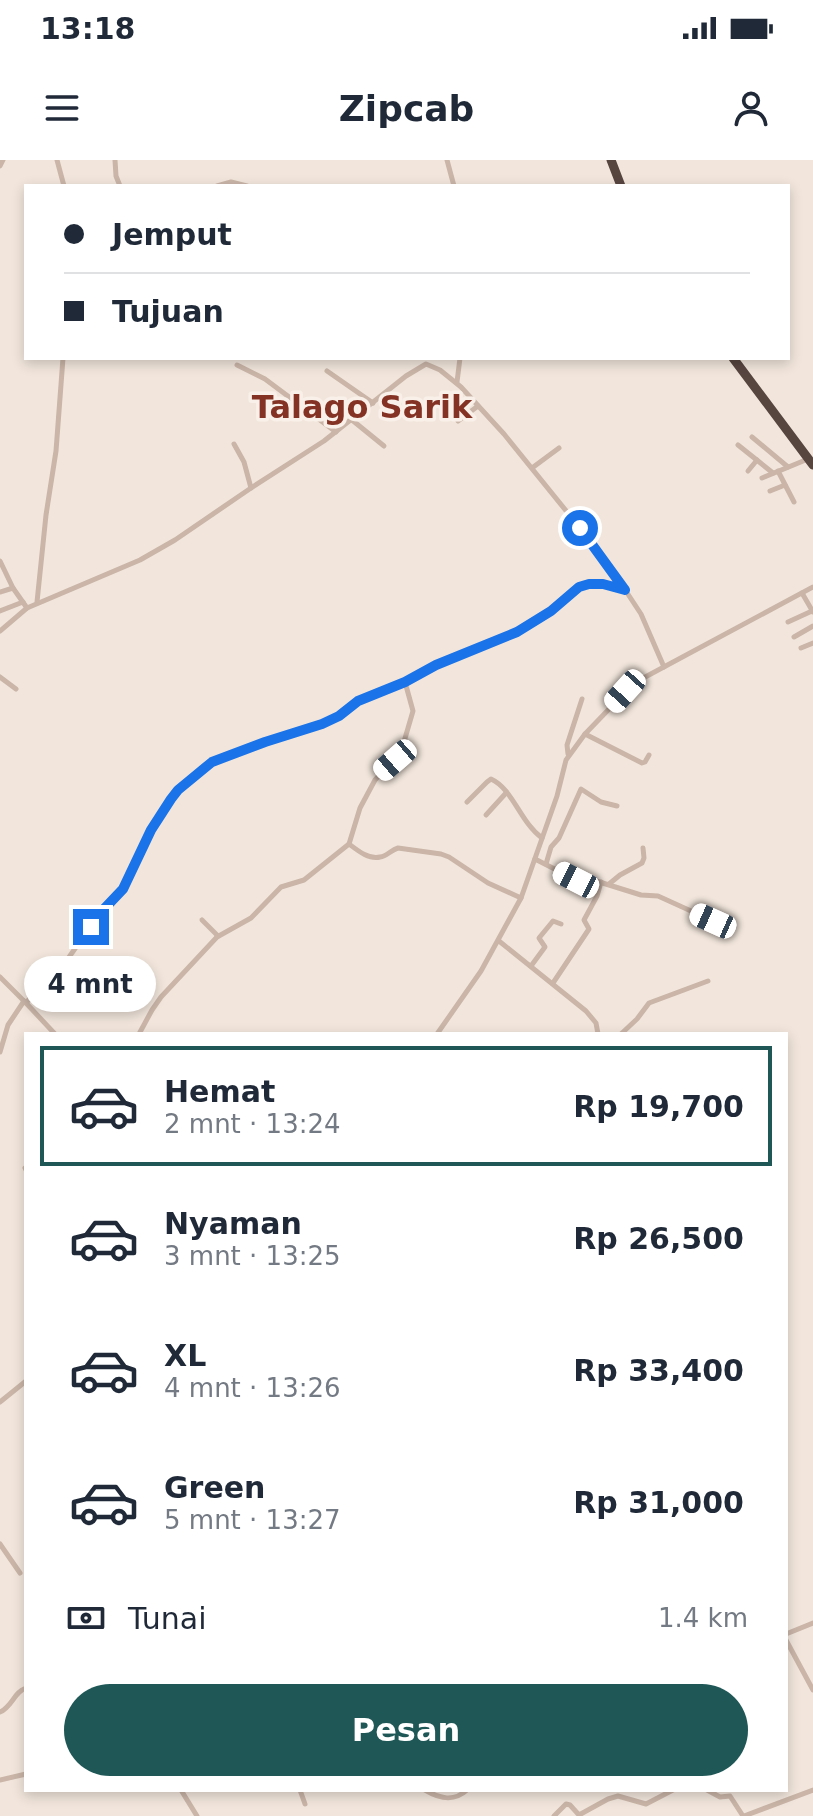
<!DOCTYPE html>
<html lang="id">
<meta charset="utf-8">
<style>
body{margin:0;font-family:"DejaVu Sans",sans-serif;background:#f6f6f7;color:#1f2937;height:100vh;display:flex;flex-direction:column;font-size:30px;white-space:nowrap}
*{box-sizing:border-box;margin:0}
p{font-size:26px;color:#747a83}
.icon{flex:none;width:44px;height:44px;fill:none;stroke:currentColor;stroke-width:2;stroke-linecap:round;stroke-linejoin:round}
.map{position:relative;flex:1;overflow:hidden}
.side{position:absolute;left:24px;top:872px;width:764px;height:760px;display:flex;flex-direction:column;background:#fff;border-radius:0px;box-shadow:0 4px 12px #0003}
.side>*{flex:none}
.hud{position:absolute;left:24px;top:24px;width:766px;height:176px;border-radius:0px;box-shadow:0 4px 12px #0003;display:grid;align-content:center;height:176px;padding:0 40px;background:#fff}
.end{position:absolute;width:36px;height:36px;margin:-18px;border:10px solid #1a73e8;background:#fff;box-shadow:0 0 0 4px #fff}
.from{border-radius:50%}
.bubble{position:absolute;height:56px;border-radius:28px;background:#fff;box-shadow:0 4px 12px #0003;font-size:26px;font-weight:600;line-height:56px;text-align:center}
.car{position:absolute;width:24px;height:48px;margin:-24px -12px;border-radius:10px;box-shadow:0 0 6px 2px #0007;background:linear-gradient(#fff 24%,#345 0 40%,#fff 0 76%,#345 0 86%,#fff 0)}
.hud b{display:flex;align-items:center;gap:28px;height:76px;font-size:30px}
.hud b+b{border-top:2px solid #e0e1e3}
.hud i{width:20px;height:20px;background:#1f2937}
ul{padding:14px 0 0;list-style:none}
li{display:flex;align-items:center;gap:24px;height:120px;margin:0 16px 12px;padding:0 24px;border:4px solid transparent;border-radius:0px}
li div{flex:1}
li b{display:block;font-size:30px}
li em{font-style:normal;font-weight:600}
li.on{border-color:#1e5756}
li>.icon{width:72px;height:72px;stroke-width:1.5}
.pay{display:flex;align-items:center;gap:20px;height:88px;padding:0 40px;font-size:30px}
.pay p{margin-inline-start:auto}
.button{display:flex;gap:16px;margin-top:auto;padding:16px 40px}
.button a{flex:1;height:92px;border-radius:48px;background:#1e5756;color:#fff;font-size:32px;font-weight:600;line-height:92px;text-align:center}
.status{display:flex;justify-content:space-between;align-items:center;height:56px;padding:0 40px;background:#fff;direction:ltr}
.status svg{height:22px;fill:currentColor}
header{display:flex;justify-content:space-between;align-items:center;height:104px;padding:0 40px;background:#fff;font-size:36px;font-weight:600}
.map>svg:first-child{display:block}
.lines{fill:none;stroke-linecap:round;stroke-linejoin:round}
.minor{stroke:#cab5a8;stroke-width:5}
.highway{stroke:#574540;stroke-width:9}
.route{stroke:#1a73e8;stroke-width:10}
.labels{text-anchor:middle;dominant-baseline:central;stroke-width:7;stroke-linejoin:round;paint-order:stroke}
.quarter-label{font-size:32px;font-weight:bold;fill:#843223;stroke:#f9f0e9}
</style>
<div class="status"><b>13:18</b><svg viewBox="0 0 49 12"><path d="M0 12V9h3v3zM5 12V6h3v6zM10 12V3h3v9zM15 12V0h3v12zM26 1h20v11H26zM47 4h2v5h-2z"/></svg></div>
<header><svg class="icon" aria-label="menu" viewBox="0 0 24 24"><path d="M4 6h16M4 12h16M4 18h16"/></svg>Zipcab<svg class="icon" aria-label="person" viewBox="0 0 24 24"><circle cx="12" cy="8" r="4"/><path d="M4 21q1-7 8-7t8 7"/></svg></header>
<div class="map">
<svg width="813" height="1656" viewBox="0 0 813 1656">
<rect width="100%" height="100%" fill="#f2e6dc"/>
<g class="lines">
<!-- minor -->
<g class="minor">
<polyline points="57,0 64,26"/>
<polyline points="115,0 116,16 120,26"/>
<polyline points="447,0 454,26"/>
<polyline points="0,6 3,0"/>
<polyline points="217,26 231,22 247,26"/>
<polyline points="237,205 265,219 336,272"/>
<polyline points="327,211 373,243"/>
<polyline points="457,222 460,198"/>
<polyline points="352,260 384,286"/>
<polyline points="458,261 478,246"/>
<polyline points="752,277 788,307"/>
<polyline points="234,284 244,302 251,328"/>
<polyline points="738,285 773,313"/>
<polyline points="532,308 559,288"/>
<polyline points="748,311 757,300"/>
<polyline points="778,311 794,342"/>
<polyline points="762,318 808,299"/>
<polyline points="770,331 785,325"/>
<polyline points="0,401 13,428 27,448"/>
<polyline points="0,432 13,428"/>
<polyline points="802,433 813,452"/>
<polyline points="37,442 46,355 56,291 63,198"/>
<polyline points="0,451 23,442"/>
<polyline points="788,462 812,451"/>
<polyline points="0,471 27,448 140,400 175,380 251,328 324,281 406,216 426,204 440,210 461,227 504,274 580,368 618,419 641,454 664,507"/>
<polyline points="794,477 813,466"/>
<polyline points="801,488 813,483"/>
<polyline points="0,517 16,529"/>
<polyline points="585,574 642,603 645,602 649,595"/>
<polyline points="568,594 567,585 582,539"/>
<path d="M 467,642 L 487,622 L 491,619 C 513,629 520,662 542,678"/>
<polyline points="486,655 506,633"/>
<path d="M 349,684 C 357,690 369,700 380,697 C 387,696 391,690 398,688 L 441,694 L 449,697 L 488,723 L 521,738"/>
<polyline points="535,699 576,720 593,720 641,735 658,736 713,761"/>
<polyline points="546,704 551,687 559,678 581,629 601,642 617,646"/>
<polyline points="609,724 620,715 642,703 644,698 643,688"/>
<polyline points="202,760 218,776"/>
<polyline points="499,781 586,851 596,863 598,874"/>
<polyline points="531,806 545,787 539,778 553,761 561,764"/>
<polyline points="0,817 25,842"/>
<polyline points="553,823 589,769 584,760 597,736 601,722"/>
<polyline points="55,874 26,843 50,815 67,800 100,753 123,729 155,664 178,630 203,608 225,596 322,564 339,556 358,541 405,522 436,505 517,472 551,451 579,427 589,424 603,424 624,429"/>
<polyline points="139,874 152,850 161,837 217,777 251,758 281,727 304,720 349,684 360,648 375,620 401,592 413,551 405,522"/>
<polyline points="437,874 481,811 521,738 557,636 566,600 585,574 634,523 813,427"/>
<polyline points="621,874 637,859 649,843 708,821"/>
<polyline points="0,892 8,865 24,841"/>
<polyline points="25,1008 26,1010"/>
<polyline points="0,1242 26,1221"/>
<polyline points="0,1384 20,1413"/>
<polyline points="786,1474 813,1463"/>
<polyline points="786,1480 813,1530"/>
<path d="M 0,1552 C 12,1547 14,1532 26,1528"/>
<polyline points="0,1620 26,1614"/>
<polyline points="181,1630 197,1656"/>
<polyline points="300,1630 305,1644"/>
<path d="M 425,1630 C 440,1639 454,1642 467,1630"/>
<polyline points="707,1630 720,1637 730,1636 743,1656"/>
<polyline points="554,1656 566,1644 570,1645 579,1655 608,1639 618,1636 646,1644 673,1630"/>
<polyline points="744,1656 813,1630"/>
</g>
<!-- highway -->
<g class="highway">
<polyline points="611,0 621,26"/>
<polyline points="733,198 813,305"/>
</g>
</g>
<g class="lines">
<!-- route -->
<polyline class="route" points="91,767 104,749 123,729 151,670 171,639 178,630 212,602 265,582 322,564 339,556 358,541 405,522 436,505 517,472 551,451 579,427 589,424 603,424 625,430 580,368"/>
</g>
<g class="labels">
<!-- quarter labels -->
<g class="quarter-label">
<text x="362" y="247">Talago Sarik</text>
</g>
</g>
</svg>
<i class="end from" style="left:580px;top:368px"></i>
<i class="end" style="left:91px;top:767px"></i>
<div class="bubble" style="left:24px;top:796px;width:132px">4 mnt</div>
<i class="car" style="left:625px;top:531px;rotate:222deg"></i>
<i class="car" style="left:395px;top:600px;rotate:229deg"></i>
<i class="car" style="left:576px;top:720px;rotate:297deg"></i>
<i class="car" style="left:713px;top:761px;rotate:294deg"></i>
<div class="hud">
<b><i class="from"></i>Jemput</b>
<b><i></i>Tujuan</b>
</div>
<section class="side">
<ul>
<li class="on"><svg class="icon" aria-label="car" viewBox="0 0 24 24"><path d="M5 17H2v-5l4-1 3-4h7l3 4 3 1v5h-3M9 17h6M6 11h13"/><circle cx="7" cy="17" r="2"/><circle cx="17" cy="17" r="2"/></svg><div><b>Hemat</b><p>2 mnt · 13:24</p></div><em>Rp 19,700</em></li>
<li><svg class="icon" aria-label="car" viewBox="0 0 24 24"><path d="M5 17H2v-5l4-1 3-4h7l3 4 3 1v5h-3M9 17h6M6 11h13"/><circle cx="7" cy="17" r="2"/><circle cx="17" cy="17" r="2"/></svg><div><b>Nyaman</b><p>3 mnt · 13:25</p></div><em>Rp 26,500</em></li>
<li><svg class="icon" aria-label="car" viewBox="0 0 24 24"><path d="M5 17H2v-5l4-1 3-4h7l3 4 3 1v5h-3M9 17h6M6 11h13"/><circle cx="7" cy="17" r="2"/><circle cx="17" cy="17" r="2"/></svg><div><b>XL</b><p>4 mnt · 13:26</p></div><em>Rp 33,400</em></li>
<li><svg class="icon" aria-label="car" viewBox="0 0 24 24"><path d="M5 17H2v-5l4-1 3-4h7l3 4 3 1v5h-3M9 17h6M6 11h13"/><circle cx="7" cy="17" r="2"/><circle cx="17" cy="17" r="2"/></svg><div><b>Green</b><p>5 mnt · 13:27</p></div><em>Rp 31,000</em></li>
</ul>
<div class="pay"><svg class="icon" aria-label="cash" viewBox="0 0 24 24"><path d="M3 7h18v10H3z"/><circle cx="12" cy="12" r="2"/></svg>Tunai<p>1.4 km</p></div>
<div class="button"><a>Pesan</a></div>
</section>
</div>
